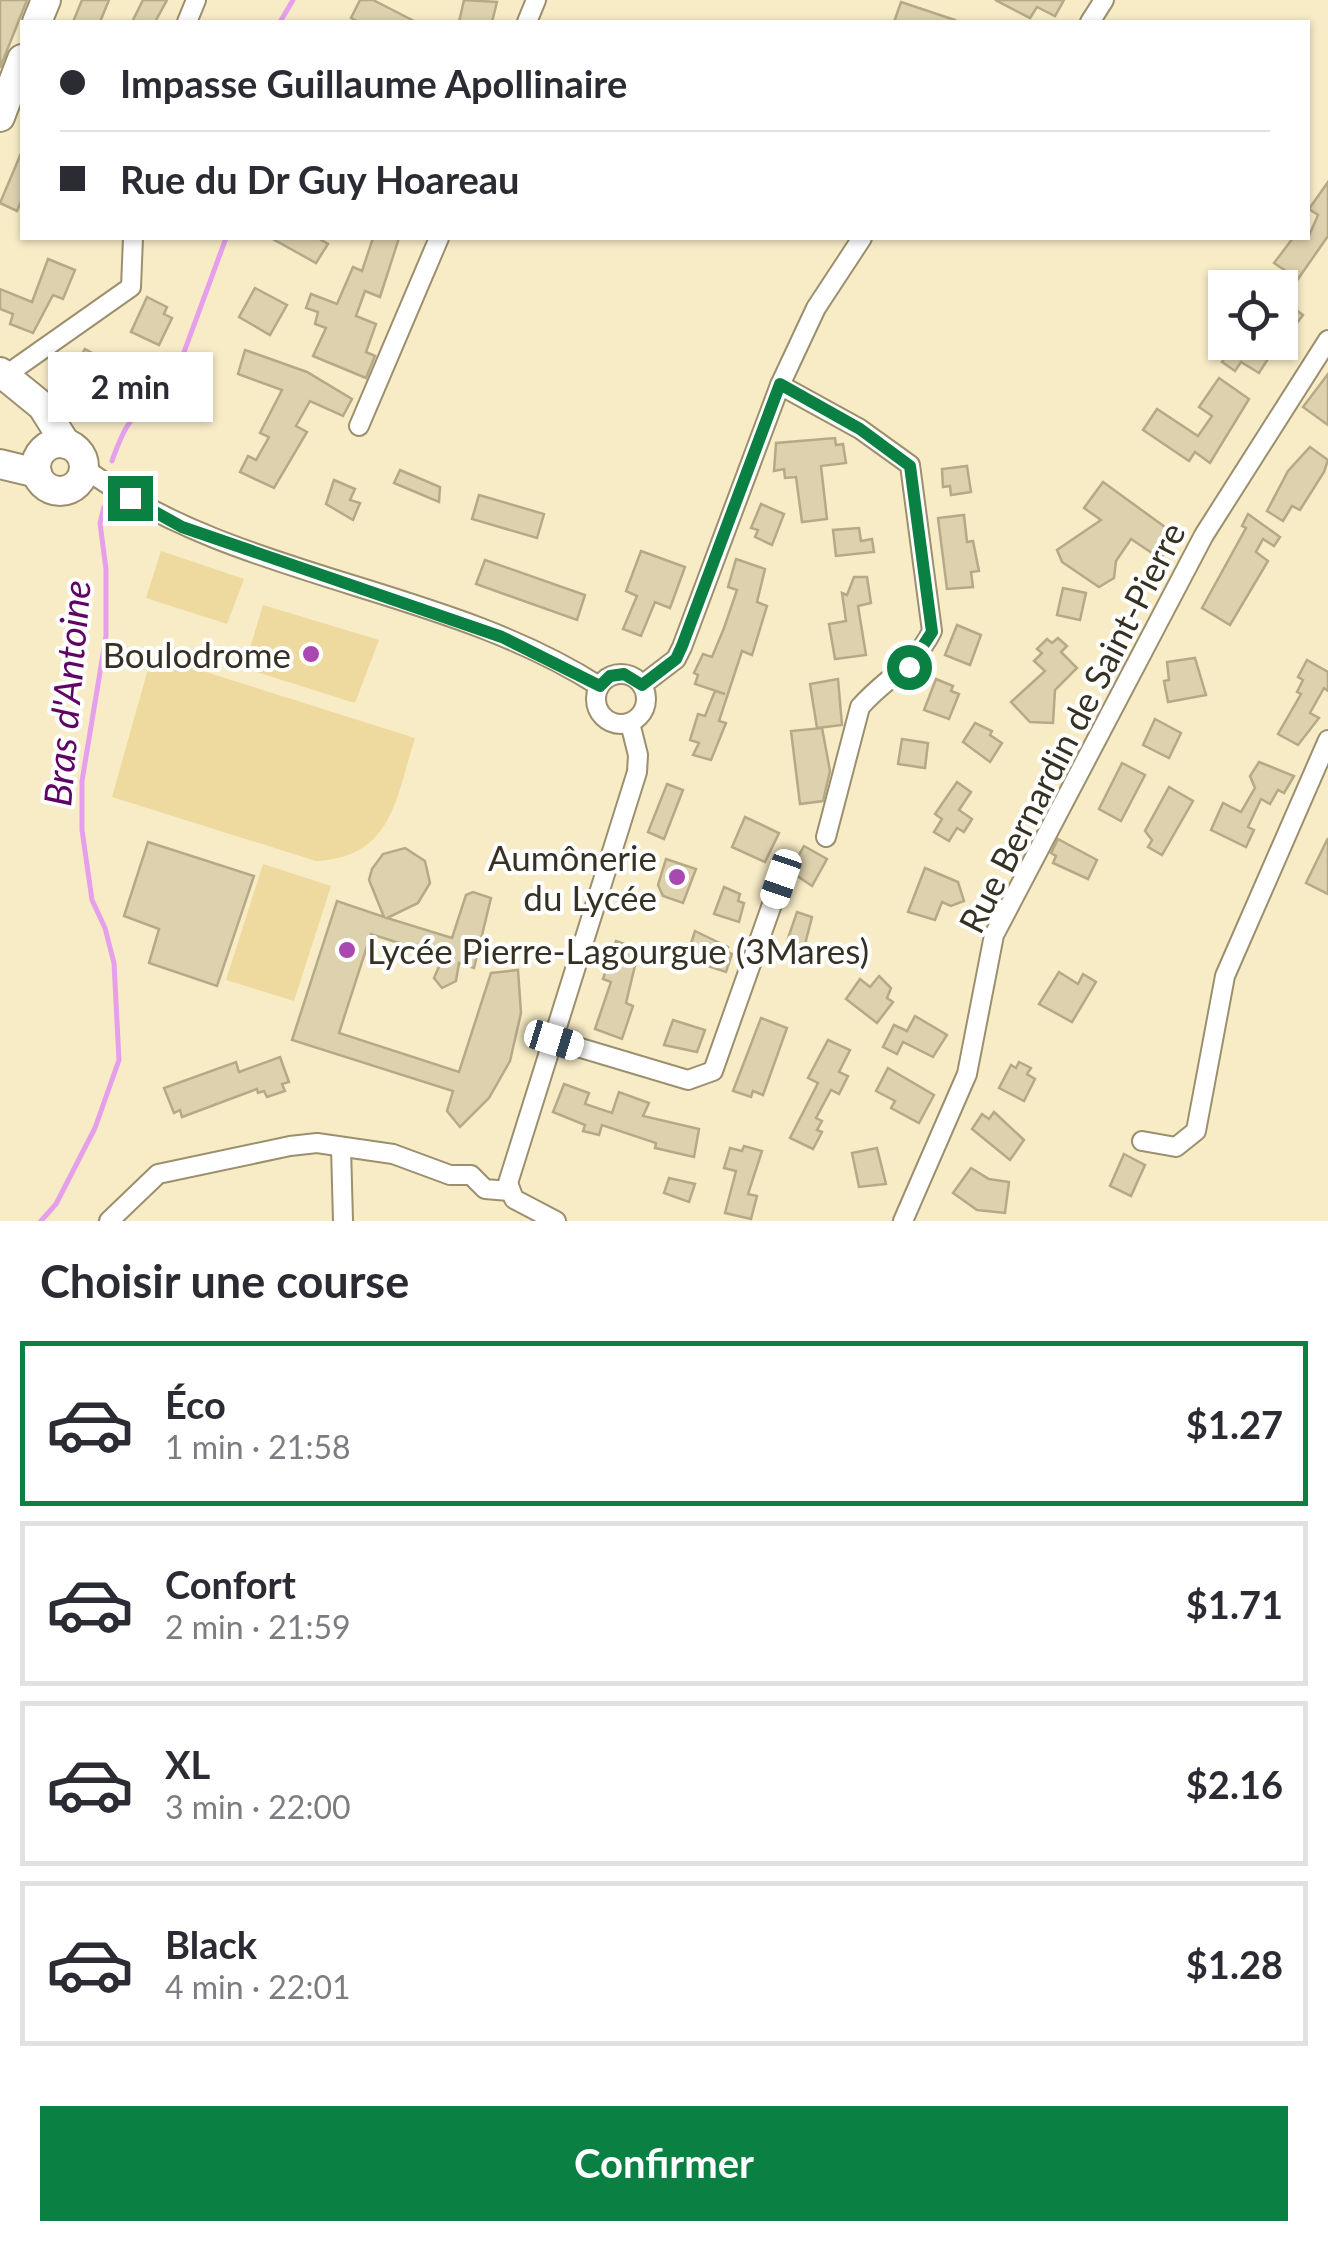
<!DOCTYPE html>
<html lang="fr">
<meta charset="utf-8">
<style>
body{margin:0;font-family:Lato,sans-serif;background:#f2f2f3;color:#2b2b33;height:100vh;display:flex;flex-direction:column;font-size:38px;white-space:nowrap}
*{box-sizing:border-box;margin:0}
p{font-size:32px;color:#7c7c81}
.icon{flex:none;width:55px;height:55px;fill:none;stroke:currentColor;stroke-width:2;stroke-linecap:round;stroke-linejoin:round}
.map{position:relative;height:1221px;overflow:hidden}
.sheet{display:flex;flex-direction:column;background:#fff;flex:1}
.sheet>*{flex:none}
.top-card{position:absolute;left:20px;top:20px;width:1290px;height:220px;border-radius:0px;box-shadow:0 2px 8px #0004;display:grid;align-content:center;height:220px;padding:0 40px;background:#fff}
.controls{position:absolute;left:1208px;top:270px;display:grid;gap:20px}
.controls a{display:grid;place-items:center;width:90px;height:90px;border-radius:0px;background:#fff;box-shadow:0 2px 8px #0004;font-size:50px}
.end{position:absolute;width:45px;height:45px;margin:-22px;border:12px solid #0b8043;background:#fff;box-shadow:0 0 0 5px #fff}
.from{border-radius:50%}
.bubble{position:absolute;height:70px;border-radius:0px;background:#fff;box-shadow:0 2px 8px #0004;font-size:32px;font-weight:700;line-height:70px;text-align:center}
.car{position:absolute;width:30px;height:60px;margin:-30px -15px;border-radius:12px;box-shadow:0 0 8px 2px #0007;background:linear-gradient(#fff 24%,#345 0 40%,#fff 0 76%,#345 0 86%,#fff 0)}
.top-card b{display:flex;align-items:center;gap:35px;height:95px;font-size:38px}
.top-card b+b{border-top:2px solid #e1e1e2}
.top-card i{width:25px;height:25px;background:#2b2b33}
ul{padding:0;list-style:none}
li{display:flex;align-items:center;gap:30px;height:165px;margin:0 20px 15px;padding:0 20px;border:5px solid #e1e1e2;border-radius:0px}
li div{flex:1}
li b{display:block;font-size:38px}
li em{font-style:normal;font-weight:700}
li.active{border-color:#0b8043}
li>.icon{width:90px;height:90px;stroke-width:1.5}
h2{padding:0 40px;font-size:45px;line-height:120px}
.action{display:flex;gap:20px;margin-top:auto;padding:20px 40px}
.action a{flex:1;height:115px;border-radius:0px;background:#0b8043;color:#fff;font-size:40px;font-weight:700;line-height:115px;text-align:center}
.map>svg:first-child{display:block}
.green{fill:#eeda9e}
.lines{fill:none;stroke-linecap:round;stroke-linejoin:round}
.stream{stroke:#e69fea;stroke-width:5}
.building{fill:#ddd1ae;stroke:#b5a987;stroke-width:2.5}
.street-casing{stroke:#9b8f6e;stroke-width:22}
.secondary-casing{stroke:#9b8f6e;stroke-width:32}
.street{stroke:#fff;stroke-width:18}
.secondary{stroke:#fff;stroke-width:28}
.route{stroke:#0b8043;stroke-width:12}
.poi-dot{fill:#a948b0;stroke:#fff;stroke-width:4}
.labels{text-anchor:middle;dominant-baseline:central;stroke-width:8;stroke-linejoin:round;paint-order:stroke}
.poi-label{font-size:35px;fill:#363123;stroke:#fff;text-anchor:end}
.street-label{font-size:35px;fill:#363123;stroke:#fff}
.water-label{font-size:38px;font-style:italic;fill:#5f0365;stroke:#fff}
</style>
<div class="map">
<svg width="1328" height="1221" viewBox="0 0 1328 1221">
<rect width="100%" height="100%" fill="#f8ecc7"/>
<!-- green -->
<g class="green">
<polygon points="161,551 244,579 227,624 146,598"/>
<polygon points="263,605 379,640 355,703 244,668"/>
<path d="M 152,655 L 415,738 C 396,798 392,858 316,861 L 112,797 Z"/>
<polygon points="263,864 331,886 294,1001 226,980"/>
</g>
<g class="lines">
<!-- stream -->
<g class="stream">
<polyline points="280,22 293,0"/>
<path d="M 112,461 C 121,436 131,406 162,403 L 169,393 L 226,238"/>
<polyline points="41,1221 56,1204 95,1128 119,1060 114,963 105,928 92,900 82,830 82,781 106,636 106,569 100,523 104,507"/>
</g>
</g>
<!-- building -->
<g class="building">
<polygon points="0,0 27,0 0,68"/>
<polygon points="82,0 109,0 100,22 73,22"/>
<polygon points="143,0 167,0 155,22 132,22"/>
<polygon points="360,0 373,0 416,22 359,22 351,18"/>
<polygon points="464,0 497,2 492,22 459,22"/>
<polygon points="995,0 1064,0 1055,16 1037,7 1030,18"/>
<polygon points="901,2 955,20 954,22 894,22"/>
<polygon points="22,151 22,199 17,211 0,203"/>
<polygon points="1328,182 1328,236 1298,279 1274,263 1293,238 1308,238 1318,215 1309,209"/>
<polygon points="271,238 318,238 328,244 316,263"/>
<polygon points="373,238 399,238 380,297 365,291 356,316 376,324 366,352 375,356 366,378 313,356 326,328 315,324 318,312 306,308 311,294 337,304 353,267 362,271"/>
<polygon points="48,259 75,270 63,299 53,295 33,333 10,324 13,314 0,309 0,289 32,302"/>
<polygon points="255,288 287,305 270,335 239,317"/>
<polygon points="147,297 167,307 164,314 172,318 159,345 131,332"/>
<polygon points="1280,298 1303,315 1288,335 1280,329"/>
<polygon points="1235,342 1260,342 1273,351 1259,373 1241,362 1235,371 1222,362"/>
<polygon points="85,349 139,379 119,407 92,387 87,394 56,376 65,362 74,367"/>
<polygon points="245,350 307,372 352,399 343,416 310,401 296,426 307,432 274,488 240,472 248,456 256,460 269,437 260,433 282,390 238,374"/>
<polygon points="1328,374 1328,425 1303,407"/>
<polygon points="1219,378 1249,399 1210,463 1195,452 1189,461 1143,430 1157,409 1198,436 1212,416 1199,407"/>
<polygon points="835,438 836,445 843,444 846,463 821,466 827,519 802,522 796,477 785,478 784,469 774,471 776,443"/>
<polygon points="1310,447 1328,460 1324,472 1300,510 1292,506 1283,521 1267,511 1288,471"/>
<polygon points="967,466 971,492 951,495 950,486 943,487 942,469"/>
<polygon points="400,470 440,487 439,502 394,483"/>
<polygon points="334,480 355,489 350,500 360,503 353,520 326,504"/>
<polygon points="1103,482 1176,535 1161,559 1131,539 1116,561 1114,578 1099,587 1062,562 1057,550 1101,520 1084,508"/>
<polygon points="479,495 544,514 537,538 472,519"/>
<polygon points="761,504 784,514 772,545 755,537 758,530 751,528"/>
<polygon points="1248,514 1280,537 1274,546 1263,539 1256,552 1268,561 1230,625 1202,608 1246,528 1242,526"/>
<polygon points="964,515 967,542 973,541 979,571 971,572 973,587 947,589 938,518"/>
<polygon points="859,528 861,541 872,539 874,552 836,556 833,530"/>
<polygon points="641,551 685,567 670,608 655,602 641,636 623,629 637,596 626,591"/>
<polygon points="736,559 765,569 757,602 767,606 752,655 742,651 719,721 726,723 711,760 693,755 699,743 690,740 698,714 705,716 715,691 725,694 695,684 698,675 694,673 703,654 712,657 724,628 737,590 728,587"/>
<polygon points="485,560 585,595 577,620 476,584"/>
<polygon points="854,577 867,577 871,603 858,606 866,655 835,659 829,624 846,621 842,593 847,595"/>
<polygon points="1063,588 1086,593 1080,620 1057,615"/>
<polygon points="957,625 981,635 970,665 945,655"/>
<polygon points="1058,638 1067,646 1061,652 1077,668 1055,690 1053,723 1030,722 1011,702 1045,671 1034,661 1042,653 1037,649 1047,639 1052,643"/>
<polygon points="1195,658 1206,695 1168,702 1164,681 1169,680 1167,662"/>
<polygon points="1307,660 1328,672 1328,691 1324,688 1310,713 1319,718 1298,745 1278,734 1301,694 1297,692 1303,680 1298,677"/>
<polygon points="838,679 842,725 817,728 810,684"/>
<polygon points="936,679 953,686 951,691 959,694 949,719 924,710"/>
<polygon points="1155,719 1181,733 1169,758 1143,745"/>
<polygon points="975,723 992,731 990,735 1002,743 990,762 963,742"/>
<polygon points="822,728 830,771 823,801 800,804 791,731"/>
<polygon points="902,739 928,743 925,768 898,764"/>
<polygon points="1259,762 1294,776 1284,793 1278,790 1270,804 1261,799 1248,827 1254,830 1246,847 1211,830 1223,803 1241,812 1255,788 1250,776"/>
<polygon points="1122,763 1145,775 1121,821 1099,809"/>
<polygon points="957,782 971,792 959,810 972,819 964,832 957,828 949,841 934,832 942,819 935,814"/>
<polygon points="667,784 683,790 664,839 648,832"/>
<polygon points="1169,787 1193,801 1162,855 1148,847 1152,840 1145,831"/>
<polygon points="745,817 779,833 765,862 732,847"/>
<polygon points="1328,838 1328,894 1306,883"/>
<polygon points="1058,839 1097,860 1088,879 1053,863 1056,856 1051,853"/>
<polygon points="148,842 254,876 217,986 149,963 159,929 124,916"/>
<polygon points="804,846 827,859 812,886 790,871"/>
<polygon points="405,848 425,861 430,883 418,903 387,918 452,938 466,895 473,892 491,898 474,968 459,963 456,981 442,988 434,978 443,957 371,934 339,1033 459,1072 491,973 518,970 521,1013 510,1061 489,1098 460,1127 447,1111 453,1091 292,1040 337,901 384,917 369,880 372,869 383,854"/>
<polygon points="666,859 696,869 683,903 663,896 658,885"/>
<polygon points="925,868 958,882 964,901 951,906 942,902 935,920 908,912"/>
<polygon points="724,887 740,894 738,901 744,903 739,922 714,914"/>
<polygon points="797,912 812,917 803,952 785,947"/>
<polygon points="695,931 728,947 726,951 732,954 726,972 686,959"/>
<polygon points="616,941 639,949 626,1003 633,1006 622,1039 595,1029 611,982 603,979"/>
<polygon points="1059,972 1078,984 1083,974 1096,982 1072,1022 1039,1004"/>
<polygon points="879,976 891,988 887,998 893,1002 877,1023 846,999 860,979 870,987"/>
<polygon points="915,1016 947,1035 933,1057 903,1042 897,1054 883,1047 894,1025 907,1031"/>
<polygon points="761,1018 787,1028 763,1095 753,1091 751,1097 733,1091"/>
<polygon points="673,1020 705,1030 697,1052 664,1045"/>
<polygon points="828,1040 850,1050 839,1072 848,1076 839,1094 831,1090 816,1118 822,1121 817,1130 822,1132 813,1149 790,1138 818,1083 808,1078"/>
<polygon points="280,1057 289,1082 282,1084 285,1091 267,1097 264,1091 258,1093 257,1089 182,1117 180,1110 174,1113 164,1088 236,1062 239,1072"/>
<polygon points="1019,1062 1031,1068 1027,1074 1035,1079 1024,1101 999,1088 1011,1065 1016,1068"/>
<polygon points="888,1068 934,1095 919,1123 891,1108 895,1101 876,1091"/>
<polygon points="564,1084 589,1093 585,1104 612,1113 619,1092 649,1103 643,1116 699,1129 694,1157 655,1148 656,1143 602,1125 599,1135 583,1131 585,1125 553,1112"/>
<polygon points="994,1112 1024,1140 1010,1160 972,1129 982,1114 989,1119"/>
<polygon points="744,1146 762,1151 748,1194 757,1196 751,1219 725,1213 736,1171 724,1168 730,1148 742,1151"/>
<polygon points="877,1148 886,1184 859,1187 852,1153"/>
<polygon points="1124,1154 1145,1165 1131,1196 1110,1186"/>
<polygon points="971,1168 989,1179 1009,1182 1005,1213 977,1210 953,1193"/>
<polygon points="669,1178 695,1184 689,1202 664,1193"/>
</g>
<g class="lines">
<!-- street casing -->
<g class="street-casing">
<g id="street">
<polyline points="187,22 196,0"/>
<polyline points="527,22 536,0"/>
<polyline points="1090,22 1104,0"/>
<polyline points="6,375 131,287 133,238"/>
<path d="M 780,385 L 860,429 L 910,465 L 932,631 C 915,666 885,678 860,707 L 826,837"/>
<polyline points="359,426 439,238"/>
<path d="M 84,468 C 237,580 441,585 599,686"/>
<circle cx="621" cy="699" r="25"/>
<polyline points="642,685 676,659 682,647 780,385 816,308 862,238"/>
<polyline points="554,1040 688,1080 713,1071 781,879"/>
<polyline points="1142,1141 1176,1147 1196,1131 1225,976 1328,740"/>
<polyline points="341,1147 343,1221"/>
<polyline points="109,1221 158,1174 290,1146 317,1143 393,1154 450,1175 471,1175 485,1189 509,1191"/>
<polyline points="556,1221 514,1199 508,1183 637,772 638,755 630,723"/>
<polyline points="903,1221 967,1074 994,935 1204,535 1328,340"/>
</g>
</g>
<!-- secondary casing -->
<g class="secondary-casing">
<g id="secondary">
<polyline points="37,22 46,0"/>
<polyline points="0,117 22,59"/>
<polyline points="0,372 42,406 66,444"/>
<circle cx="60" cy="467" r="24"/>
<polyline points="0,464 37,473"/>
</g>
</g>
<!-- street -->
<use href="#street" class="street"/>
<!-- secondary -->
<use href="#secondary" class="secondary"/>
</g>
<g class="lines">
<!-- route -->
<polyline class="route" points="130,498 182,527 502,637 600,686 610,676 624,674 642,685 676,659 682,646 780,384 860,429 910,466 932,632 909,667"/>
</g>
<!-- markers -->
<g class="poi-dot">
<circle cx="311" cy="654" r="10"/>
<circle cx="677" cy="877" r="10"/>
<circle cx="347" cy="950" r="10"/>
</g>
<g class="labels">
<!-- poi labels -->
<g class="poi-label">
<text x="291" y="654">Boulodrome</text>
<text x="657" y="857">Aumônerie<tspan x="657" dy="40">du Lycée</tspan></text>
<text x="367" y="950" text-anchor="start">Lycée Pierre-Lagourgue (3Mares)</text>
</g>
<!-- street labels -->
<g class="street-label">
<text transform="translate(1071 727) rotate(-63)">Rue Bernardin de Saint-Pierre</text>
</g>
<!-- water labels -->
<g class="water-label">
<text transform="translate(66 693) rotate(-85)">Bras d'Antoine</text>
</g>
</g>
</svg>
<div class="controls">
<a><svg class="icon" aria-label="locate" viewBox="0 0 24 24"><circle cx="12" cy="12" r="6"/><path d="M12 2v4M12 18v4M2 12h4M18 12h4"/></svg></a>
</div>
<i class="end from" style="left:909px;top:667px"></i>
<i class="end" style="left:130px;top:498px"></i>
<div class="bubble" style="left:48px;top:352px;width:165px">2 min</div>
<i class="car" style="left:781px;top:879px;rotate:199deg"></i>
<i class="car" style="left:554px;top:1040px;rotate:107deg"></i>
<div class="top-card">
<b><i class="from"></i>Impasse Guillaume Apollinaire</b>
<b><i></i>Rue du Dr Guy Hoareau</b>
</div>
</div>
<section class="sheet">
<h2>Choisir une course</h2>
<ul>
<li class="active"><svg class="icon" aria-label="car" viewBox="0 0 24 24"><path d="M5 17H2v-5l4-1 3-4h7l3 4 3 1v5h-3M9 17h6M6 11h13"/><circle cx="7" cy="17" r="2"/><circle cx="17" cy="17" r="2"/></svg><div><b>Éco</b><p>1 min · 21:58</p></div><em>$1.27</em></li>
<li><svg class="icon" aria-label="car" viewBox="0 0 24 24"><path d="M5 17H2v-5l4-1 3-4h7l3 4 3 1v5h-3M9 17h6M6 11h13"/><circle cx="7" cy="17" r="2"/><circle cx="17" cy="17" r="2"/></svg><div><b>Confort</b><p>2 min · 21:59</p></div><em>$1.71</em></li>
<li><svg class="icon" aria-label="car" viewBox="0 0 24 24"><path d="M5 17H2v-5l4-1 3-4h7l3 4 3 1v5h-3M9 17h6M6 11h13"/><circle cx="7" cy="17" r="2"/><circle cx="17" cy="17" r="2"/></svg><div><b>XL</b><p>3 min · 22:00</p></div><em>$2.16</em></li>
<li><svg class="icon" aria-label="car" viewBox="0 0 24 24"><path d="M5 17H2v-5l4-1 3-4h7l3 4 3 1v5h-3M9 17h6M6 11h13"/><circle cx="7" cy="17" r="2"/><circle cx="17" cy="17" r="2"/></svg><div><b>Black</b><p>4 min · 22:01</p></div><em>$1.28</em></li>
</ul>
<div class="action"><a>Confirmer</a></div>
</section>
